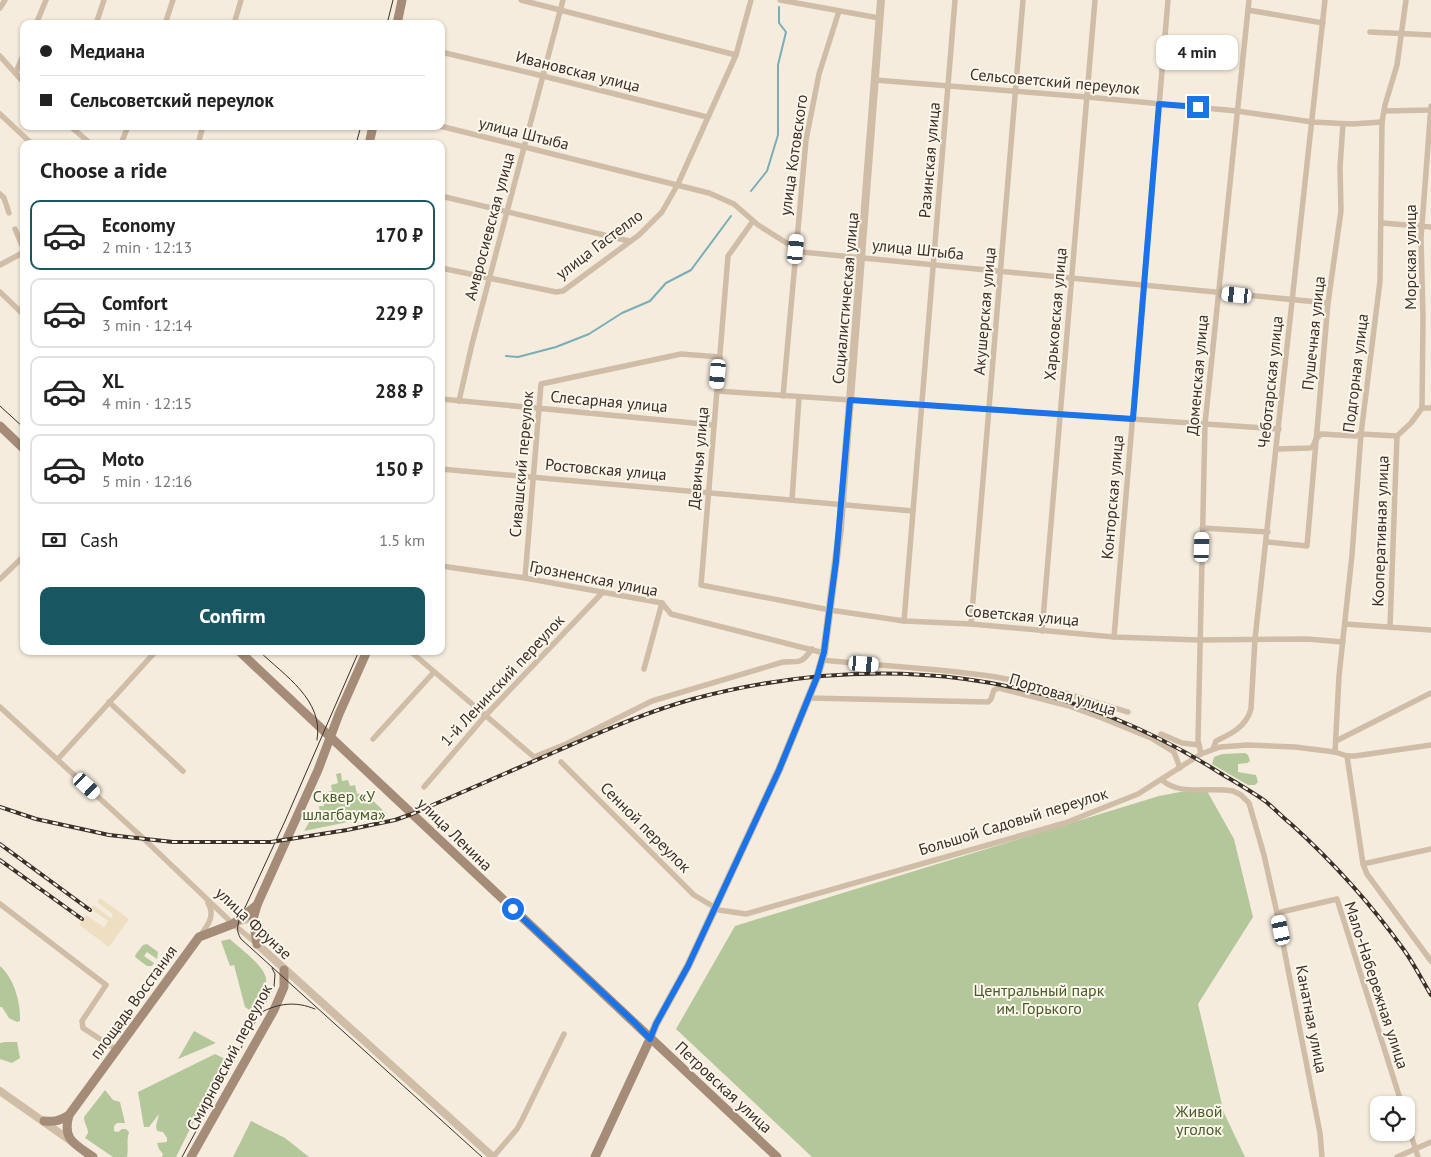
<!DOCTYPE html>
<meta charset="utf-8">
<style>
body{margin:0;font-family:"PT Sans",sans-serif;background:#f6f6f6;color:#222;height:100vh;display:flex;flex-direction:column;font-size:19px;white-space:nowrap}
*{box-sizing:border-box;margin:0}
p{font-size:16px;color:#767676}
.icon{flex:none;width:28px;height:28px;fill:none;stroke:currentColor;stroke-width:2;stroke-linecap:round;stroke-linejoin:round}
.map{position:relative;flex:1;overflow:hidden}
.side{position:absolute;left:20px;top:140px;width:425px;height:515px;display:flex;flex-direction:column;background:#fff;border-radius:10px;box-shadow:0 1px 4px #0004}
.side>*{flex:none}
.banner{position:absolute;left:20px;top:20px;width:425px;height:110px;border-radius:10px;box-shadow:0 1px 4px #0004;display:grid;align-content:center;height:110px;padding:0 20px;background:#fff}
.controls{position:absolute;left:1370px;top:1096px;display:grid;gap:10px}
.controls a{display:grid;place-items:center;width:45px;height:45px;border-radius:10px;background:#fff;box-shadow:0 1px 4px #0004;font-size:25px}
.end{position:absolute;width:22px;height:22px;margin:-11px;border:6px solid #1a73e8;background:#fff;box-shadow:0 0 0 2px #fff}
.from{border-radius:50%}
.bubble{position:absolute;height:35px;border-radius:10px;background:#fff;box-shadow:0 1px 4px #0004;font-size:16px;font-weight:800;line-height:35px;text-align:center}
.car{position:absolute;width:15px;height:30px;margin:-15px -8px;border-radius:6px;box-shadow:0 0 4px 1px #0007;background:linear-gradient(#fff 24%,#345 0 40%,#fff 0 76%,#345 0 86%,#fff 0)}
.banner b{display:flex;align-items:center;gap:18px;height:48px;font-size:19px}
.banner b+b{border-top:1px solid #e0e0e0}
.banner i{width:12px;height:12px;background:#222}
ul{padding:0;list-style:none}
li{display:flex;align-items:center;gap:15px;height:70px;margin:0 10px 8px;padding:0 10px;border:2px solid #e0e0e0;border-radius:10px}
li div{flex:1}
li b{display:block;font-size:19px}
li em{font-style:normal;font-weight:800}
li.selected{border-color:#185762}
li>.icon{width:45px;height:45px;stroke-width:1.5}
h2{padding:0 20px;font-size:22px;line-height:60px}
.pay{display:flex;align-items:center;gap:12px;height:55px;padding:0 20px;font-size:19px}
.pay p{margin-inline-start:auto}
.cta{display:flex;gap:10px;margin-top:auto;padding:10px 20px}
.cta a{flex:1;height:58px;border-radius:10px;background:#185762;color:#fff;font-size:20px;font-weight:800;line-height:58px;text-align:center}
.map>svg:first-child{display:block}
.green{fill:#b4c79b}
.plaza{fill:#efdfc2}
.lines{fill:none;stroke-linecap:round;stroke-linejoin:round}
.stream{stroke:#78aeb6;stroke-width:2}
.minor{stroke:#cfbda7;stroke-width:5.5}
.tertiary{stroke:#cfbda7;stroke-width:8}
.secondary{stroke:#a48c78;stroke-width:9}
.tram{stroke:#3b3028;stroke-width:1}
.rail-casing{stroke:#3b3028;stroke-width:4}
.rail{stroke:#fcf6eb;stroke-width:2;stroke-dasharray:5.5;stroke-linecap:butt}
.route{stroke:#1a73e8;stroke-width:6}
.labels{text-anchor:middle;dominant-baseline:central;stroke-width:4;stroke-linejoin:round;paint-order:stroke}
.street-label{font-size:16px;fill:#3b3028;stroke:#fcf6eb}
.park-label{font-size:16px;fill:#455d29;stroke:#fcf6eb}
</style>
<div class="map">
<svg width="1431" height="1157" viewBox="0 0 1431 1157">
<rect width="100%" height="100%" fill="#f5ecdd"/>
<!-- green -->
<g class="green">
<polygon points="1245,753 1248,755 1250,761 1247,763 1238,764 1238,772 1256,775 1258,782 1255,785 1248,785 1212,764 1214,757 1222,754"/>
<polygon points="341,773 342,781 348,780 350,786 355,785 357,794 364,793 366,801 372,800 387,814 304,831 314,814 320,813 319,806 324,806 324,799 328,798 327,792 332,791 331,785 338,783 336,774"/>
<polygon points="1207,791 1234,839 1253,917 1198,1004 1224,1113 1245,1157 812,1157 676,1029 735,926 1159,796 1180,792"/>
<path d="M 230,939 C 240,949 269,968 266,983 C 263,993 256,1002 251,1011 L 245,1007 L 234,965 L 230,966 L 221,941 Z"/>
<polygon points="147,944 158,952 157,959 147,952 144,956 154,963 152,966 147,966 135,957 136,954 143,945"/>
<path d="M 0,966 C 14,978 21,1003 20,1021 L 17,1022 L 9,1018 L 2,1007 L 0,1007 Z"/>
<polygon points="194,1031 216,1043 178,1059"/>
<polygon points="5,1042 17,1042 20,1058 12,1063 0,1059 0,1043"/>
<polygon points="215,1054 225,1059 176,1157 162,1157 163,1154 159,1149 157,1143 167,1142 167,1138 163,1132 157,1131 156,1126 159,1114 149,1127 144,1127 138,1092"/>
<path d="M 105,1090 L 113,1100 L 120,1102 L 125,1123 L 117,1123 L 114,1126 L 114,1131 L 118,1132 L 122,1129 L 126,1129 L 129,1132 C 126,1142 129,1147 127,1157 L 113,1157 L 85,1138 L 88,1133 C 88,1127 84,1124 84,1117 Z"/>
<polygon points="251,1121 285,1138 309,1157 233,1157"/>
</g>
<!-- plaza -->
<polygon class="plaza" points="100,898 129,919 109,947 79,925 86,915 104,927 108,921 91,909 93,905 111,918 113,914 97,902"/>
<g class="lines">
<!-- stream -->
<g class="stream">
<polyline points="751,191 767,171 778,135 778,65 786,32 779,23 779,7"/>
<polyline points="506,356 518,357 556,347 589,334 622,313 650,301 666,283 691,270 731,216"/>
</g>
<!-- minor -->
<g class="minor">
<polyline points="521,0 736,55"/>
<polyline points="780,0 879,18"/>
<polyline points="0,8 5,0"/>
<polyline points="1248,10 1323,23"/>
<polyline points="36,24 46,0"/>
<polyline points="96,24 104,0"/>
<polyline points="165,24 173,0"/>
<polyline points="234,24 241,0"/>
<polyline points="1370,32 1431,35"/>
<polyline points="441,52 543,76 707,117"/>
<polyline points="0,56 24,83"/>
<polyline points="16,72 24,53"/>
<polyline points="875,80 1087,97 1237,111 1312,122 1352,124 1382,122"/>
<polyline points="1384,111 1430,110"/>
<polyline points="0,114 32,144"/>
<polyline points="70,126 91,144"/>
<polyline points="440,126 709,193 734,204 758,225 801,252 1328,303"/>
<polyline points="121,144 128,126"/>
<polyline points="198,144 203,126"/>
<polyline points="0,194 4,198 9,213"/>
<polyline points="441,196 629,241"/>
<polyline points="753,221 728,256 701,585 830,610 904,621 971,624 1114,637 1199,640 1307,639 1343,642"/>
<polyline points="1382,223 1431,227"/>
<polyline points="15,229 24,250"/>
<polyline points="0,265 24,252"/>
<polyline points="441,268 556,292 563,291 639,235 662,212 678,184 736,55 751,0"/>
<polyline points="0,292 24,315"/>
<polyline points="717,391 1279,429"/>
<polyline points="783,396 806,140 819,74 839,11"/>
<polyline points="441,399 714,425"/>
<polyline points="459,401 472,344 563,0"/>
<polyline points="1422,408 1423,317 1421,238 1431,106"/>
<polyline points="1277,449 1310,448 1313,446 1316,439 1321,434 1356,436 1361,434 1397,436 1411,423 1422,408 1431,408"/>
<polyline points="441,469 913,511"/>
<polyline points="792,500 799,397"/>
<polyline points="1202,528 1268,532"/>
<polyline points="1267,542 1307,546 1328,303 1341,211 1340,167 1343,124"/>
<polyline points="441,566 525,578 662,603 671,614 824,653"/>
<polyline points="525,578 541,384 681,354 720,357"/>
<polyline points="0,579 24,556"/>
<polyline points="904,621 955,0"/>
<polyline points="971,624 1023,0"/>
<polyline points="1345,624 1431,630"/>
<polyline points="1390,627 1397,436"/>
<polyline points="1042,631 1095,0"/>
<polyline points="1114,637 1168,0"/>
<path d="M 410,651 L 534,757 L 566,744 L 652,701 L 783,662 C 801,661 800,665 812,649"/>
<path d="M 822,660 C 880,666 939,668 996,677 C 1041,685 1085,699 1128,712"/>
<polyline points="644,669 662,603"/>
<polyline points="809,698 988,702 991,699 994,690 999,688 1069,706 1102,718 1151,738 1174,752 1180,768"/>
<polyline points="109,702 183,771"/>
<polyline points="0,707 145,840 233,924 257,944"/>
<polyline points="1161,734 1182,743 1199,745"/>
<polyline points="373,739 434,672"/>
<polyline points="1336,741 1431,693"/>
<path d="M 1213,749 L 1216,741 C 1231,734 1246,727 1251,709 L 1255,639 L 1325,0"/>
<polyline points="1335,752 1339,676 1352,555 1361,434 1380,281 1382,122 1385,105 1397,65 1406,0"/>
<polyline points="1201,754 1198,740 1205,424 1249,0"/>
<polyline points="1347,756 1363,864 1367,874 1431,961"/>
<polyline points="58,759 156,651"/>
<polyline points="561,762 694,895 719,910 746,914 1065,823 1138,794 1201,754 1220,747 1248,745 1295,747 1335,752 1347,756 1355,756 1431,745"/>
<path d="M 1162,780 C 1181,797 1210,786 1233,791 L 1241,795 L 1249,803 L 1264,855 L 1277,913 L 1320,1133 L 1322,1157"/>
<polyline points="424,787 485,716 603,592"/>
<polyline points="1363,864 1431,849"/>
<polyline points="0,904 106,985 82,1021 83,1028 117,1050"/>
<polyline points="1277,913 1337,899 1402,1105"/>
<polyline points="236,923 253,919"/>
<path d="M 200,936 C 207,926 216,916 208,903"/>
<polyline points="1406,1119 1418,1157"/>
<polyline points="493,1157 517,1129 522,1120 564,1034"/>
<polyline points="1397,1157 1431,1142"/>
</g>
<!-- tertiary -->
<g class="tertiary">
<polyline points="257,944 493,1157"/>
<polyline points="650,1039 656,1024 688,966 779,770 817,677 824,653 840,529 881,0"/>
<polyline points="0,1091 71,1141"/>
</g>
<!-- secondary -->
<g class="secondary">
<polyline points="397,24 402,0"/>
<polyline points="369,144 373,126"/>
<polyline points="0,426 24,449"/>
<polyline points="239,651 777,1157"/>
<polyline points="257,944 253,919 257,905"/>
<path d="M 69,1115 C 62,1140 75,1144 93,1157"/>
<path d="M 44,1121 C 54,1122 60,1121 69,1115 L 199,937 L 233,924 L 257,905 L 318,770 L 339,714 L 367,651"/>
<polyline points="191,1157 274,1010 284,987 284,970"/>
<polyline points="595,1157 650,1039"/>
</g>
<!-- tram -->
<g class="tram">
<polyline points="387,24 393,0"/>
<polyline points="356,144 361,126"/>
<polyline points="0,406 24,428"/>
<path d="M 259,651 C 285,676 324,700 317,740"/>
<path d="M 359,651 L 285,821 L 242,914 C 238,922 235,930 241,939 L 482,1157"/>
<path d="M 260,1013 C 278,1003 296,1001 315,1009"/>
<polyline points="182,1157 274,987 275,974 272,968"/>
</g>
<!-- rail casing -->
<g class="rail-casing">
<g id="rail">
<path d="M 0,807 L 36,819 L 109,835 L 173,842 L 271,842 L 347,830 L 395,820 L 412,814 C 460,793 509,772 557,751 C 601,732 646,712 693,699 C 878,650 1058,670 1220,773 C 1235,782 1251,791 1265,801 C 1274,808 1282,817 1291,824 C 1333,862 1371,904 1404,950 C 1414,964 1422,980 1431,995"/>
<polyline points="0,844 90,910"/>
<polyline points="0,860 82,919"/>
</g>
</g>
<!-- rail -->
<use href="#rail" class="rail"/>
</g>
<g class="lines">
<!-- route -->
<polyline class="route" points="513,909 634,1022 650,1039 656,1024 688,966 779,770 817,677 824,652 836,561 850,400 1133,419 1159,104 1198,107"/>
</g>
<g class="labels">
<!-- street labels -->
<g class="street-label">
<text transform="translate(578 71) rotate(14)">Ивановская улица</text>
<text transform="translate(1055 81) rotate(5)">Сельсоветский переулок</text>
<text transform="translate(524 133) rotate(14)">улица Штыба</text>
<text transform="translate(793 155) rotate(-82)">улица Котовского</text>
<text transform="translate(929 160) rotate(-85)">Разинская улица</text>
<text transform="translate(489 226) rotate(-75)">Амвросиевская улица</text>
<text transform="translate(599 244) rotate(-37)">улица Гастелло</text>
<text transform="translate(918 249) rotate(6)">улица Штыба</text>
<text transform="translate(1410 257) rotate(-90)">Морская улица</text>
<text transform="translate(845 298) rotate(-85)">Социалистическая улица</text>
<text transform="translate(984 311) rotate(-85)">Акушерская улица</text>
<text transform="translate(1055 314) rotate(-85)">Харьковская улица</text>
<text transform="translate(1313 333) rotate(-84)">Пушечная улица</text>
<text transform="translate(1355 373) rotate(-83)">Подгорная улица</text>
<text transform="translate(1197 375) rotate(-85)">Доменская улица</text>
<text transform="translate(1270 382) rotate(-84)">Чеботарская улица</text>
<text transform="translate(609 401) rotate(5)">Слесарная улица</text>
<text transform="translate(698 458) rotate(-85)">Девичья улица</text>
<text transform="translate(521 464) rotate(-85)">Сивашский переулок</text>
<text transform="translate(606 469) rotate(5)">Ростовская улица</text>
<text transform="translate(1112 497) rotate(-85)">Конторская улица</text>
<text transform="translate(1380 531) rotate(-88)">Кооперативная улица</text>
<text transform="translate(594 578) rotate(11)">Грозненская улица</text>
<text transform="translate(1022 615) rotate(5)">Советская улица</text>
<text transform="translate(502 680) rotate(-47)">1-й Ленинский переулок</text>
<text transform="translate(1063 694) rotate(17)">Портовая улица</text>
<text transform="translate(1013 821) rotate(-17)">Большой Садовый переулок</text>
<text transform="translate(646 827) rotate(45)">Сенной переулок</text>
<text transform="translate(455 834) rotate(44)">улица Ленина</text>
<text transform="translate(254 923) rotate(43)">улица Фрунзе</text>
<text transform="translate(1377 985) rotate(72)">Мало-Набережная улица</text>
<text transform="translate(133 1002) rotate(-54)">площадь Восстания</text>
<text transform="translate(1312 1019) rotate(79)">Канатная улица</text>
<text transform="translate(229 1057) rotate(-62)">Смирновский переулок</text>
<text transform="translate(724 1087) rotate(43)">Петровская улица</text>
</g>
<!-- park labels -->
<g class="park-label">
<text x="344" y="796">Сквер «У<tspan x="344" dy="18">шлагбаума»</tspan></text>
<text x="1039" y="990">Центральный парк<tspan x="1039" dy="18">им. Горького</tspan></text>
<text x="1199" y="1111">Живой<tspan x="1199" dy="18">уголок</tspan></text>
</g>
</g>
</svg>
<div class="controls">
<a><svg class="icon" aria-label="locate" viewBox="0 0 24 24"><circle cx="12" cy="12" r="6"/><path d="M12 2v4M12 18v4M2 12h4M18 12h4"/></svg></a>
</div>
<i class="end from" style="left:513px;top:909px"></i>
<i class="end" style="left:1198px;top:107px"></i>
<div class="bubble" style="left:1156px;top:35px;width:82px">4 min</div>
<i class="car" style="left:796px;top:249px;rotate:5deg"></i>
<i class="car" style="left:1237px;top:295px;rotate:276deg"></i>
<i class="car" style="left:718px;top:374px;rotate:185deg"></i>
<i class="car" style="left:1202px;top:547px;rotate:2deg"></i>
<i class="car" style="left:864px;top:664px;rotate:95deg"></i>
<i class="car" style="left:87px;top:786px;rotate:133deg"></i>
<i class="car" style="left:1281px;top:930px;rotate:348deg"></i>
<div class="banner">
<b><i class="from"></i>Медиана</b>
<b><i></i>Сельсоветский переулок</b>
</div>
<section class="side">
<h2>Choose a ride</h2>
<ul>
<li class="selected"><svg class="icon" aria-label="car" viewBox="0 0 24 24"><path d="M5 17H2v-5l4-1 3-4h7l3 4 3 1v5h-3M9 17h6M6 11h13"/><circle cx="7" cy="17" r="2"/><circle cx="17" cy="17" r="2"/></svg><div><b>Economy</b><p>2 min · 12:13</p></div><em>170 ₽</em></li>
<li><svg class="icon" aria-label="car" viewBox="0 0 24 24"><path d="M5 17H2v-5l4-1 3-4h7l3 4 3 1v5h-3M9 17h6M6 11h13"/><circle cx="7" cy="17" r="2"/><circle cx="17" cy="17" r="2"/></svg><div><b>Comfort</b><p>3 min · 12:14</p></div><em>229 ₽</em></li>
<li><svg class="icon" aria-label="car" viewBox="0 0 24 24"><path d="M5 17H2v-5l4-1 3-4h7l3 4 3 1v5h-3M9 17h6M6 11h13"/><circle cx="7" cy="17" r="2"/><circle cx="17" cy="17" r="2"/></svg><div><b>XL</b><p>4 min · 12:15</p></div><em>288 ₽</em></li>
<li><svg class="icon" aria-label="car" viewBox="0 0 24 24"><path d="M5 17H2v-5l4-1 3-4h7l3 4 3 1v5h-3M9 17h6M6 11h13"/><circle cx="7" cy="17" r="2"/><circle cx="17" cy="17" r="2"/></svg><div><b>Moto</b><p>5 min · 12:16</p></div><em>150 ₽</em></li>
</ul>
<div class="pay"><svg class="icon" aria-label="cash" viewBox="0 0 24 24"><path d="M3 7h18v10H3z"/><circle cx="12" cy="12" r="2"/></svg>Cash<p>1.5 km</p></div>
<div class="cta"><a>Confirm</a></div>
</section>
</div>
